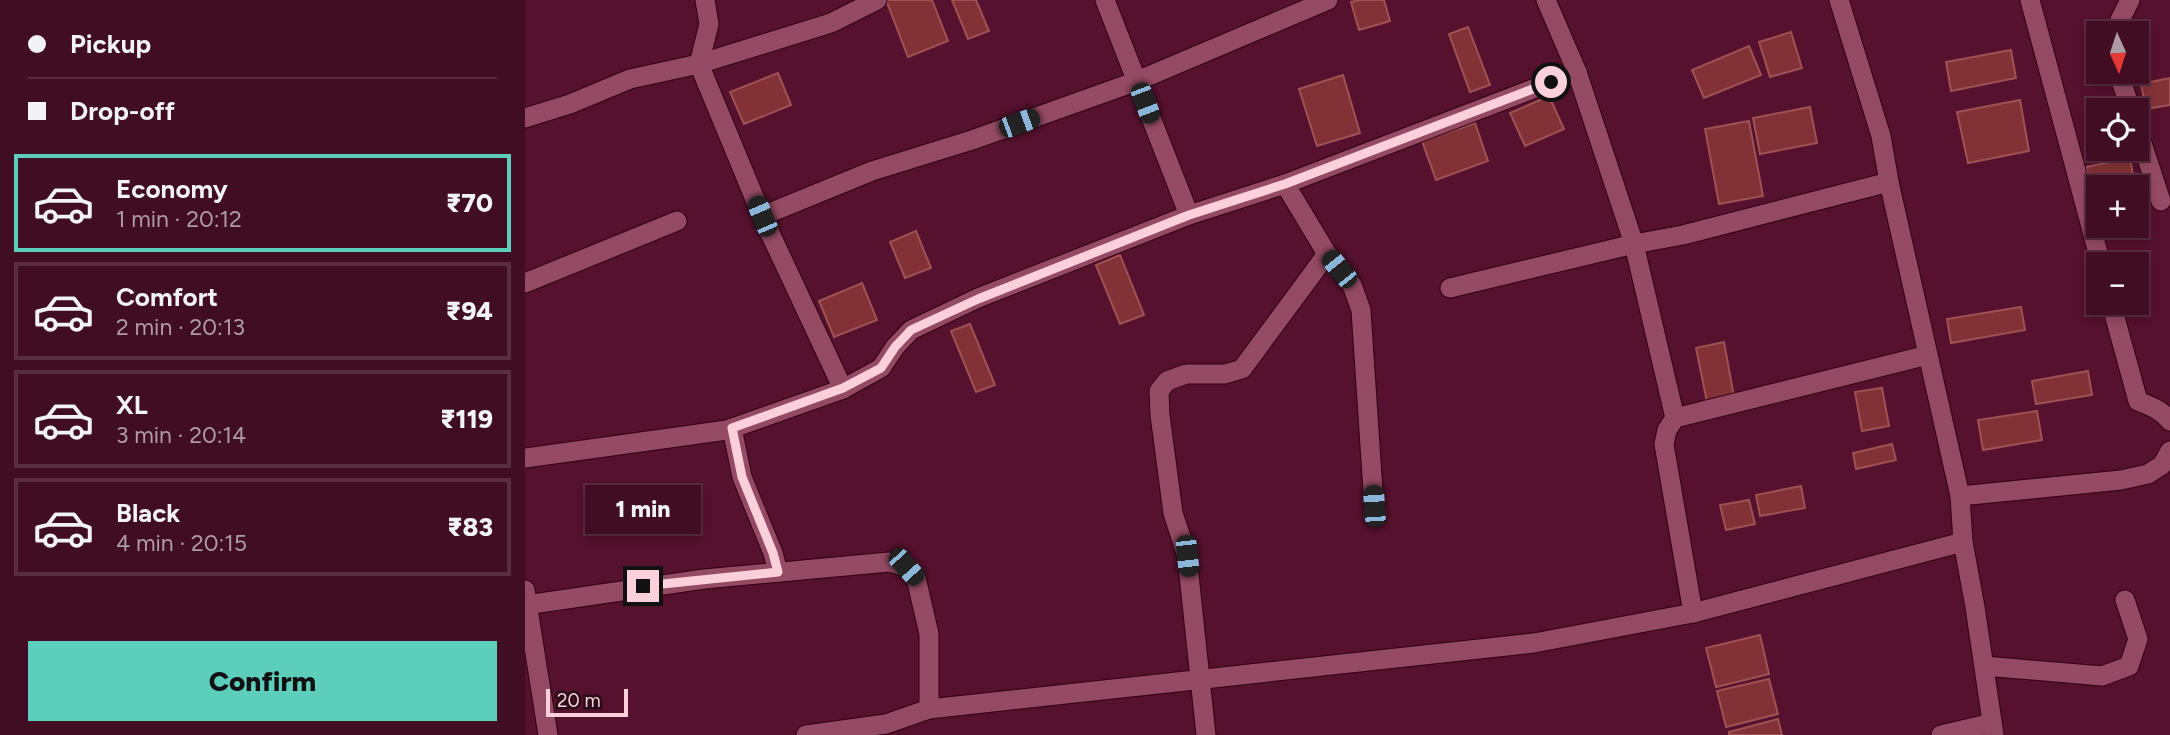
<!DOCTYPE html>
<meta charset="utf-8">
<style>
body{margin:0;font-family:Figtree,sans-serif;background:#47162a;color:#f1f3f6;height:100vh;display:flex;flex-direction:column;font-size:26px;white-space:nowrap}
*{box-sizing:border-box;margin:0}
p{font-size:23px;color:#ae9ca5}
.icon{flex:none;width:38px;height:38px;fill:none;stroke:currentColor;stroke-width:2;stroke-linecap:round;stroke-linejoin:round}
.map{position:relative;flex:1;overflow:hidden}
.sheet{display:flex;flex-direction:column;background:#400d22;width:525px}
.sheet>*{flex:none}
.hud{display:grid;align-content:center;height:154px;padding:0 28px;background:#400d22}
.needle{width:46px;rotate:177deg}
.controls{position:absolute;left:1561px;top:21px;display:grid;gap:14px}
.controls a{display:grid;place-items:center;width:63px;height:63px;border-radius:0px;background:#400d22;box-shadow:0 4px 10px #0003,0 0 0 2px #592d40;font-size:35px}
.scale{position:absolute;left:21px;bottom:18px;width:82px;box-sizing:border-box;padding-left:7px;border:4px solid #fbd0db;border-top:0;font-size:19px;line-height:24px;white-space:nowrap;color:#fbd0db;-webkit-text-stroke:5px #2a0c17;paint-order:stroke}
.end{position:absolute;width:32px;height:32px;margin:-16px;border:9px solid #fbd0db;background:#111;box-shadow:0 0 0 4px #111}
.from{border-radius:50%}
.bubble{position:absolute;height:49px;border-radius:0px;background:#400d22;box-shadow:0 4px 10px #0003,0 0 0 2px #592d40;font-size:23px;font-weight:800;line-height:49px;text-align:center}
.car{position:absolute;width:21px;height:42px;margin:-21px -10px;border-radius:9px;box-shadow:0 0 5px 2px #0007;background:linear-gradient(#222 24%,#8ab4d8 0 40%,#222 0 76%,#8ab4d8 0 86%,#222 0)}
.hud b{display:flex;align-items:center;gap:24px;height:66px;font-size:26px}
.hud b+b{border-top:2px solid #592d40}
.hud i{width:18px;height:18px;background:#f1f3f6}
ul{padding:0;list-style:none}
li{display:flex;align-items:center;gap:21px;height:98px;margin:0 14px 10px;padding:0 14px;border:4px solid #592d40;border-radius:0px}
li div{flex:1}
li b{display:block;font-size:26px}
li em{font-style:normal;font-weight:800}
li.active{border-color:#5ccebb}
li>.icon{width:63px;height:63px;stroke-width:1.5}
.cta{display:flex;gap:14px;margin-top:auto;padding:14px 28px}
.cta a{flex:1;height:80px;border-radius:0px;background:#5ccebb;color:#111;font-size:28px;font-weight:800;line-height:80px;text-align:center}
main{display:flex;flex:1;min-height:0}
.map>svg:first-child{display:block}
.building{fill:#823236;stroke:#9f5253;stroke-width:2}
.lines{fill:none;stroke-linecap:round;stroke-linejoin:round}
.minor-casing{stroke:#320116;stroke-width:21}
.minor{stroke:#944a62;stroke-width:19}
.route{stroke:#fbd0db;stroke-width:9}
</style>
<main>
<section class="sheet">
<div class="hud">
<b><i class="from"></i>Pickup</b>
<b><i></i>Drop-off</b>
</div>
<ul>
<li class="active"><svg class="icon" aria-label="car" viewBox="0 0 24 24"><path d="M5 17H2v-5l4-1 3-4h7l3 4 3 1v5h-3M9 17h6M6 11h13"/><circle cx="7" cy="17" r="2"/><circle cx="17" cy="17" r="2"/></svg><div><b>Economy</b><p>1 min · 20:12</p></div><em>₹70</em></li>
<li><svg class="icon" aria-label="car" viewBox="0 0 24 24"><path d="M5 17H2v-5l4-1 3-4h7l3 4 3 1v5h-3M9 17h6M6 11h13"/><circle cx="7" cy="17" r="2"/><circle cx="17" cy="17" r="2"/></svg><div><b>Comfort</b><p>2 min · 20:13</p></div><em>₹94</em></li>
<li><svg class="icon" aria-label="car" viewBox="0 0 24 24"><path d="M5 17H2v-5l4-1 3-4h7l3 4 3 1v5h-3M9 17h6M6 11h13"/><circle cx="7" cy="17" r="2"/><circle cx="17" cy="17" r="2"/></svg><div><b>XL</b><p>3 min · 20:14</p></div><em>₹119</em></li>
<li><svg class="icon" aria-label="car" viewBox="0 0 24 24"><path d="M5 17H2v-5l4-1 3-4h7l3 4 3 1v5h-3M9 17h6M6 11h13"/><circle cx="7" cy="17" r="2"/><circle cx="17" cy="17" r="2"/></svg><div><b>Black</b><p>4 min · 20:15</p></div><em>₹83</em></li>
</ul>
<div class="cta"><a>Confirm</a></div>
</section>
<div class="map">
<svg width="1645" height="735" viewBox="0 0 1645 735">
<rect width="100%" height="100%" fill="#55112d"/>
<!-- building -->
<g class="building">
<polygon points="361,0 407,0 423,41 383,57"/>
<polygon points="427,0 451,0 464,31 443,39"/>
<polygon points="834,0 859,0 865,21 834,30 826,2"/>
<polygon points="943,27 965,85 945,92 924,34"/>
<polygon points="1266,32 1277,68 1245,77 1234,42"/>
<polygon points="1224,46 1236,75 1179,98 1167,70"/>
<polygon points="1486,50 1491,78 1426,91 1421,62"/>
<polygon points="253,73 266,105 219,124 205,92"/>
<polygon points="818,75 835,133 792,146 774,89"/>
<polygon points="1645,78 1645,105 1621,109 1616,84"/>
<polygon points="1024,96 1039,129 1000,146 985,113"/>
<polygon points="1495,100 1504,151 1443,163 1432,112"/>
<polygon points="1285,107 1292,143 1235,154 1228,118"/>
<polygon points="1224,121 1238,196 1194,204 1180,129"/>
<polygon points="950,123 963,161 911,180 897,141"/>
<polygon points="1605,158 1610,187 1573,187 1573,196 1567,197 1561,167"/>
<polygon points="391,231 406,268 380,278 365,242"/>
<polygon points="595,255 619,315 595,324 571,265"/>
<polygon points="337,283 352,320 309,337 294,301"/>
<polygon points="1496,307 1500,330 1426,343 1422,319"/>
<polygon points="445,324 470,385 451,392 426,331"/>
<polygon points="1199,342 1209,397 1182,402 1171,348"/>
<polygon points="1563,371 1567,395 1511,404 1507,381"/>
<polygon points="1357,388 1364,426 1337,431 1330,392"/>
<polygon points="1512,411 1517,440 1458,450 1453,420"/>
<polygon points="1367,444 1371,460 1331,469 1328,453"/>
<polygon points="1276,486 1280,508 1235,516 1231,495"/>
<polygon points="1224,500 1230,524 1201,530 1195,505"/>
<polygon points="1235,635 1244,674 1191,687 1181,648"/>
<polygon points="1244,679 1253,714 1201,727 1192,691"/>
<polygon points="1253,719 1257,735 1204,735 1204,732"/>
</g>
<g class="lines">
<!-- minor casing -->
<g class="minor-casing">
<g id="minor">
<polyline points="180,0 184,24 174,64 237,216 318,389"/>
<polyline points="580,0 664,215"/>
<polyline points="1314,0 1356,136 1364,182 1435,496 1438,542 1450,607 1469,735"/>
<polyline points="1505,0 1576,264"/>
<polyline points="1593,33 1595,20 1605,0"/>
<polyline points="1052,72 1109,244 1150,418"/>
<polyline points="1593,72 1606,110"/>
<polyline points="0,118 45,104 105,79 174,64 306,23 352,0"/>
<polyline points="1612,128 1636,201"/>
<polyline points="237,216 347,171 447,140 612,81 803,0"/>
<polyline points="802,254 827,285 836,310 849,506"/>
<polyline points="0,283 152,221"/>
<polyline points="925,288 1109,244 1158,235 1364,182"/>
<path d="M 1586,303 L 1613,401 C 1625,406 1637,410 1645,421"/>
<polyline points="207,428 217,477 248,553 253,572"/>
<polyline points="0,458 202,430 318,389 356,368 370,347 386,330 453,298 664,215 760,184 1052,72 1021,0"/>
<polyline points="1435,496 1596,480 1623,474 1637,465 1645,451"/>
<polyline points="0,590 23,735"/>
<polyline points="0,605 179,579 364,562 381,567 391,578 404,634 404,709 361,724 281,735"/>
<polyline points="1168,613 1139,444 1142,430 1150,418 1403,355"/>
<polyline points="1459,666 1577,676 1604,666 1613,639 1600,600"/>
<polyline points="404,709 1009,643 1168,613 1438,542"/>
<polyline points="681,735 662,556 648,513 635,415 634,391 642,381 661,374 700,374 717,369 802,254 760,184"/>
<polyline points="1416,735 1467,723"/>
</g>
</g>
<!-- minor -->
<use href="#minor" class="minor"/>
</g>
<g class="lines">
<!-- route -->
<polyline class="route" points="118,586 253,572 248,553 217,477 207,428 318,388 356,368 370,347 386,330 453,299 664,215 760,184 1026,82"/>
</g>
</svg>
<div class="controls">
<a><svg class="needle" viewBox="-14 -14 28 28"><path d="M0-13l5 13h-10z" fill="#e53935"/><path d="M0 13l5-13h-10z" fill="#ae9ca5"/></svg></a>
<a><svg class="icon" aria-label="locate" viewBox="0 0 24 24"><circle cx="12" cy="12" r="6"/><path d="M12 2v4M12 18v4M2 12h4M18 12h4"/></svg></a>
<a>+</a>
<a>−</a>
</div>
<div class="scale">20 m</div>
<i class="end from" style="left:1026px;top:82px"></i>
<i class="end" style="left:118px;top:586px"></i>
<div class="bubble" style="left:60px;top:485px;width:116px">1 min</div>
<i class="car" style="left:620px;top:103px;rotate:159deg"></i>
<i class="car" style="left:494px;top:123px;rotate:70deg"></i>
<i class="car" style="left:237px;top:216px;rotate:337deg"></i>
<i class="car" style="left:814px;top:269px;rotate:321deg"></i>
<i class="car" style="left:849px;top:506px;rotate:356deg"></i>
<i class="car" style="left:662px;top:556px;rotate:174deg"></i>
<i class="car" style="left:381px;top:567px;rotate:138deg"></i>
</div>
</main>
